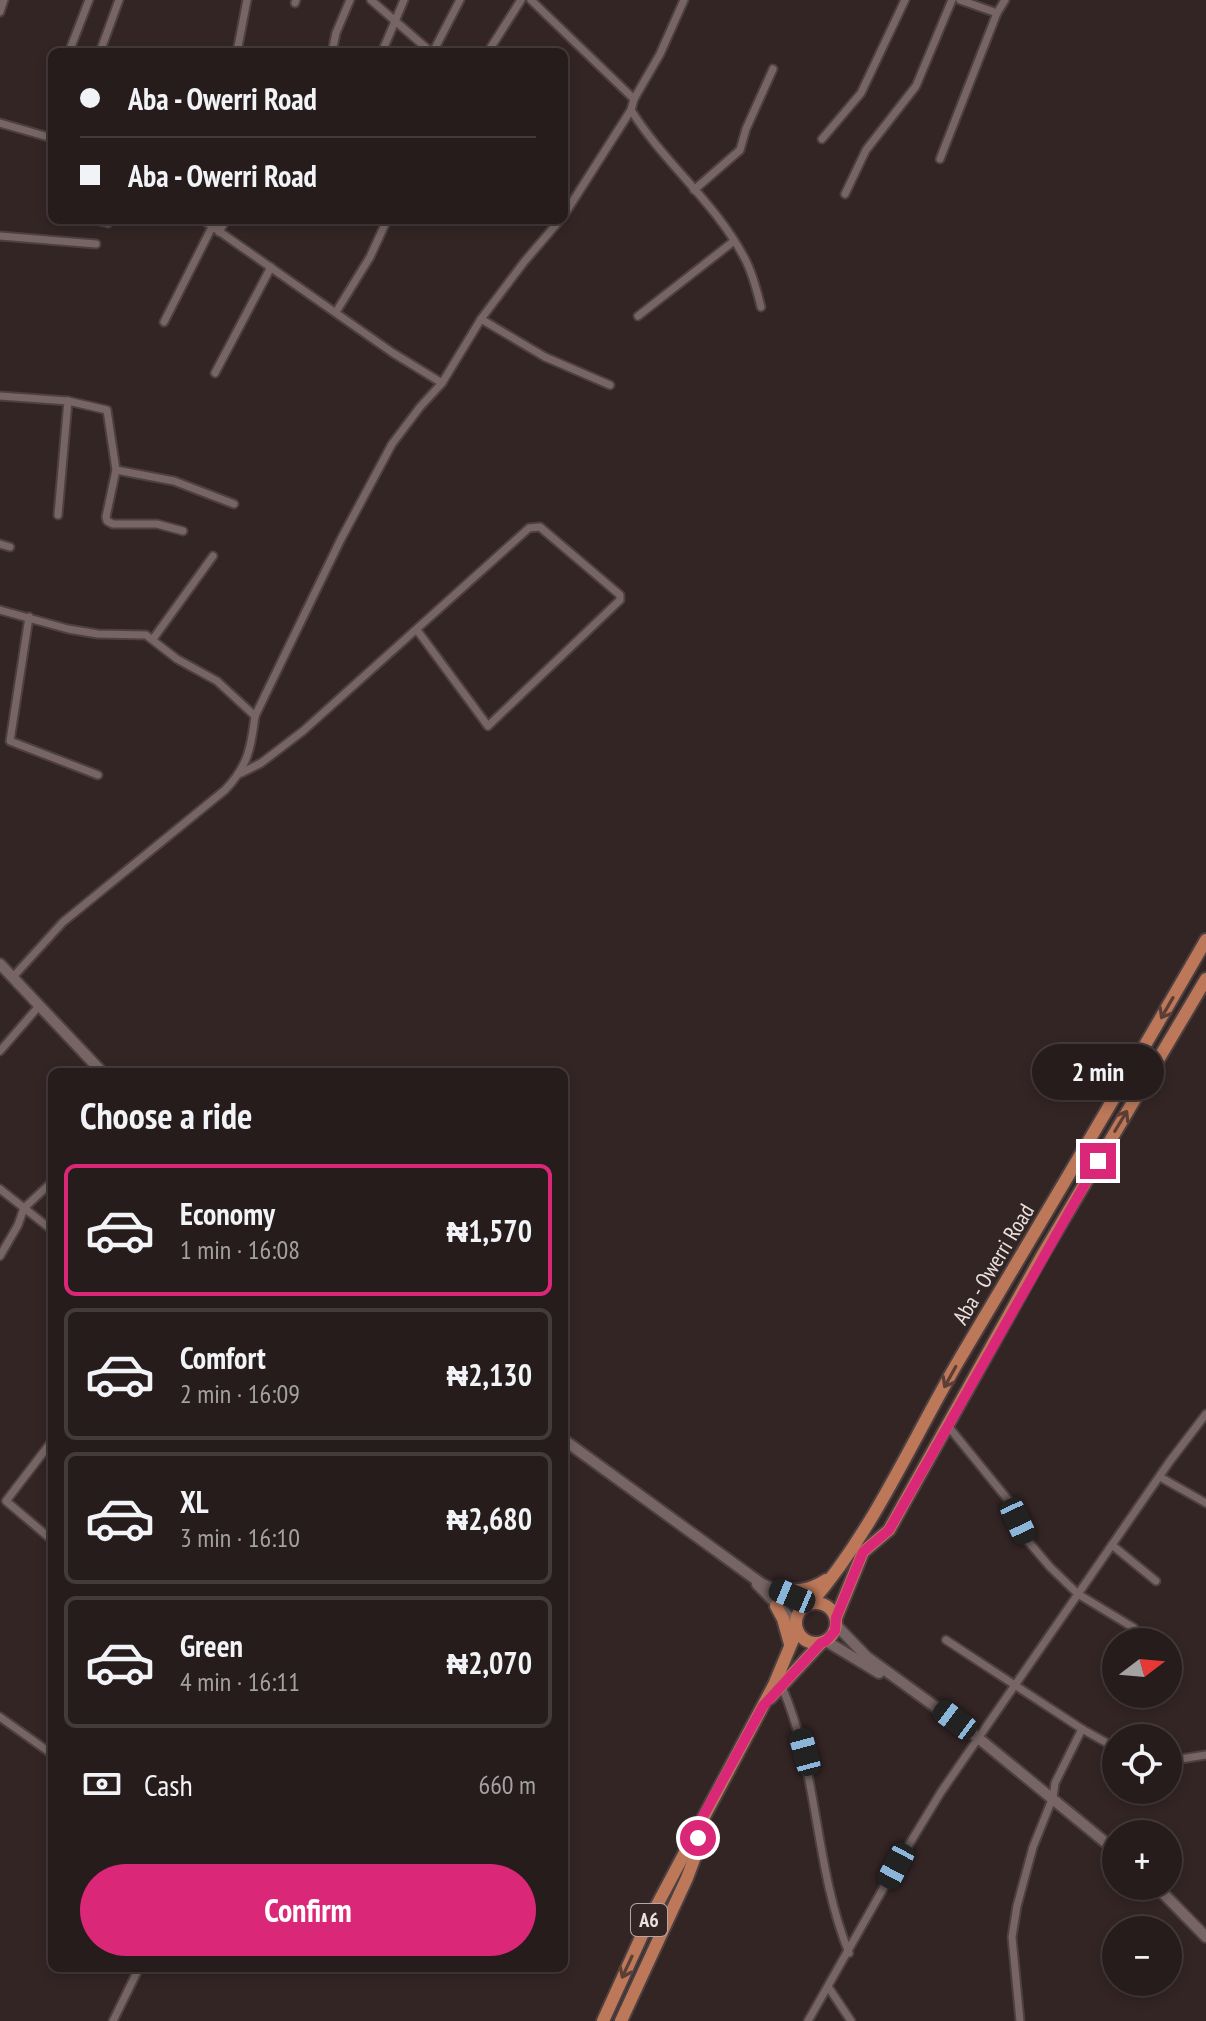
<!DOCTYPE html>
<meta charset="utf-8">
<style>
body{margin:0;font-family:"PT Sans Narrow",sans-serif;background:#2f2525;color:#f1f3f6;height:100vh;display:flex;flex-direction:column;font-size:30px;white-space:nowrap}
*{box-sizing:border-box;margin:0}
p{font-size:26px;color:#a4a1a3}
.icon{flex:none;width:44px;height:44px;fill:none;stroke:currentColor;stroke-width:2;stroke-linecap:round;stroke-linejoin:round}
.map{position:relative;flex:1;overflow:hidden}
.panel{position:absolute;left:48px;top:1068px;width:520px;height:904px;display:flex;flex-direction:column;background:#271c1c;border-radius:12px;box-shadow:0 4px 12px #0003,0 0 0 2px #433a3b}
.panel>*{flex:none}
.banner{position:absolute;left:48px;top:48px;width:520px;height:176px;border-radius:12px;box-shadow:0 4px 12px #0003,0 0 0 2px #433a3b;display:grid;align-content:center;height:176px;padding:0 32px;background:#271c1c}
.needle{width:52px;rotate:74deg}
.tools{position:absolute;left:1102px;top:1628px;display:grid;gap:16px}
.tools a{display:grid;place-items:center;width:80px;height:80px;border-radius:50%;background:#271c1c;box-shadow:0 4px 12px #0003,0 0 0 2px #433a3b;font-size:40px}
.end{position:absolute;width:36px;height:36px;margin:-18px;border:10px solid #db2777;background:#fff;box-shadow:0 0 0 4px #fff}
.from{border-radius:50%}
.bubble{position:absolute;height:56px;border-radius:28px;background:#271c1c;box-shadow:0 4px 12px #0003,0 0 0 2px #433a3b;font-size:26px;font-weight:700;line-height:56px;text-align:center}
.car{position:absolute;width:24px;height:48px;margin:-24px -12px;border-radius:10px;box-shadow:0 0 6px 2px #0007;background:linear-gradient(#222 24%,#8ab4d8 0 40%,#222 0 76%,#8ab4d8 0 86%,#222 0)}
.banner b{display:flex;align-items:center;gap:28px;height:76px;font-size:30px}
.banner b+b{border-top:2px solid #433a3b}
.banner i{width:20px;height:20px;background:#f1f3f6}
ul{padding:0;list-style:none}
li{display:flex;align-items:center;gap:24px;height:132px;margin:0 16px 12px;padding:0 16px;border:4px solid #433a3b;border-radius:12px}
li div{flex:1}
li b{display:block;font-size:30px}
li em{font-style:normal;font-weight:700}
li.selected{border-color:#db2777}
li>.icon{width:72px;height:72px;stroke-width:1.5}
h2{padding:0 32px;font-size:36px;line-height:96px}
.pay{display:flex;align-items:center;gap:20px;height:88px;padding:0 32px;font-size:30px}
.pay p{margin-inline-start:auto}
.button{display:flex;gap:16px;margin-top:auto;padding:16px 32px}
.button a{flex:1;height:92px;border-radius:48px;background:#db2777;color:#fff;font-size:32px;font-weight:700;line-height:92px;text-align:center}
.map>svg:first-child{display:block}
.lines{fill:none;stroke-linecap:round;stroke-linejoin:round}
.minor-casing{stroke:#4d4040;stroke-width:11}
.secondary-casing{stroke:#4d4040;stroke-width:14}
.trunk-casing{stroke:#4d4040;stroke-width:16}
.minor{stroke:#776565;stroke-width:7}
.secondary{stroke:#776565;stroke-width:10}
.trunk{stroke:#bc7859;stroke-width:12}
.oneway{stroke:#5d3e35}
.route{stroke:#db2777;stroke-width:10}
.labels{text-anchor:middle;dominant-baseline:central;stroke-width:6;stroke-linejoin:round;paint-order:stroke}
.shield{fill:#342525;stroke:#b3a8a8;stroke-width:2}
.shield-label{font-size:20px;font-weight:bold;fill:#eae0e0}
.street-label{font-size:22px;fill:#eae0e0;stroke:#342525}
</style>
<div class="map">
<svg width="1206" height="2021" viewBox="0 0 1206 2021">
<rect width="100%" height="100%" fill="#342525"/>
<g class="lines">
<!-- minor casing -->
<g class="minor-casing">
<g id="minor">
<polyline points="371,0 431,52"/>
<polyline points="531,0 634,99"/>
<polyline points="960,0 997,13 1005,0"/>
<polyline points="295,3 296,0"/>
<polyline points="0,12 4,0"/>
<polyline points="69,52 89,0"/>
<polyline points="100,52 119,0"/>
<polyline points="237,52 247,0"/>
<polyline points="332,52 336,33 350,0"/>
<polyline points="382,52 404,0"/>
<polyline points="433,52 460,0"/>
<polyline points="488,52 521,0"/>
<path d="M 631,110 C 664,163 716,203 745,259 C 753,274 757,291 761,307"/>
<polyline points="0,123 52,138"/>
<polyline points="822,139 861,93 905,0"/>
<polyline points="940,159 997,13"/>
<polyline points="694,190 740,150 746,129 773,69"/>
<polyline points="845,194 866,150 916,86 952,0"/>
<polyline points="564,215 631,110 634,99 660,54 684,0"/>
<polyline points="95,220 108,223"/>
<polyline points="203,220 393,353 442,383"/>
<polyline points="219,232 226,220"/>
<polyline points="0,236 96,244"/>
<polyline points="336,312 370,257 387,220"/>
<polyline points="638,316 734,241"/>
<polyline points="481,319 545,357 610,385"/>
<polyline points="164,322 212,227"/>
<polyline points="215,373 271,267"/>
<polyline points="0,396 68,401 107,410 116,470 174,481 234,504"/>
<polyline points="116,470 106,517 107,521 113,524 157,524 183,531"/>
<polyline points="58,515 68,401"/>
<polyline points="0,544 10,547"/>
<polyline points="0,610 68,629 98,634 146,635 177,659 217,681 255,716"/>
<polyline points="29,617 10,741 98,775"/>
<polyline points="153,639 213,556"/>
<polyline points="241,773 261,763 303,731 529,528 540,527 620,595 620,600 488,726 417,630"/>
<path d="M 12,978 L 63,922 L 225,790 C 248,766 251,748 255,716 L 341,539 L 392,444 L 420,407 L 442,383 L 481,319 L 524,262 L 560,220"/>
<polyline points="0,1051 39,1006"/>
<polyline points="0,1189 52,1230"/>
<polyline points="0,1256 18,1225 24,1208 52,1182"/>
<polyline points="948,1426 1009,1501 1027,1540 1050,1567 1078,1594 1134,1628"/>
<polyline points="52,1441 6,1501 52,1540"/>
<polyline points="1160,1477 1206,1503"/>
<polyline points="1112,1545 1156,1581"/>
<polyline points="946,1640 1082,1729 1116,1748"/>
<path d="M 782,1687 C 819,1772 814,1867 849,1953"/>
<polyline points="0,1717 52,1754"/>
<polyline points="1168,1761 1206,1755"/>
<polyline points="829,1988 851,2021"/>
<polyline points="113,2021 139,1968"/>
<polyline points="808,2021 896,1866 941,1792 1170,1461 1206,1414"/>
<polyline points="1020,2021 1012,1937 1017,1906 1033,1847 1053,1797 1055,1783 1082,1729"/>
</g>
</g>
<!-- secondary casing -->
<g class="secondary-casing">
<g id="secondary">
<polyline points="0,964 102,1072"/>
<polyline points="564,1440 762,1584 792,1596 807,1605"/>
<polyline points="757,1584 796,1624"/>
<polyline points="836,1625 867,1657 977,1737 1116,1851"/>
<polyline points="826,1641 879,1673"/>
<polyline points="1156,1886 1206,1937"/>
</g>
</g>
<!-- trunk casing -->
<g class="trunk-casing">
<g id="trunk">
<path d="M 776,1589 C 795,1592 809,1591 826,1580"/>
<circle cx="816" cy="1623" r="20"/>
<path d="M 810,1604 C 873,1532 911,1442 959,1360 C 1042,1220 1125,1081 1206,940"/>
<polyline points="776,1606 783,1619 790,1644"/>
<polyline points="836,1618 863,1552 889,1530 1043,1254 1206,979"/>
<polyline points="770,1698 821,1643"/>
<polyline points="603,2021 648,1922 774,1685 797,1630"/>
<polyline points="621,2021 687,1878 696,1854 698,1833"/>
</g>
</g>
<!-- minor -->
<use href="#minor" class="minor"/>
<!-- secondary -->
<use href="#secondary" class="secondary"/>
<!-- trunk -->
<use href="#trunk" class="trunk"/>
</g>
<!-- one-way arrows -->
<defs><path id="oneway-shaft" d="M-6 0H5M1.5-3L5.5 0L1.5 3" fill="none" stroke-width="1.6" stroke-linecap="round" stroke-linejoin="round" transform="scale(2)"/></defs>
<g class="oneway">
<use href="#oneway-shaft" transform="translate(1167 1008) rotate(120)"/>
<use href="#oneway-shaft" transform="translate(1121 1121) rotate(-59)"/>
<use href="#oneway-shaft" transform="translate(950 1377) rotate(119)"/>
<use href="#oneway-shaft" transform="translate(627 1967) rotate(115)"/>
</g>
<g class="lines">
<!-- route -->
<polyline class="route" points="698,1838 700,1822 763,1706 821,1643 826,1641 835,1631 836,1618 863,1552 889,1530 1098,1161"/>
</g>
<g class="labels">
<!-- shield labels -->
<rect class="shield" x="631" y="1904" width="36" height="32" rx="6"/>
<g class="shield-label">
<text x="649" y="1920">A6</text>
</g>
<!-- street labels -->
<g class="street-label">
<text transform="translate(993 1264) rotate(-59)">Aba - Owerri Road</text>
</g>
</g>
</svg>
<div class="tools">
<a><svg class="needle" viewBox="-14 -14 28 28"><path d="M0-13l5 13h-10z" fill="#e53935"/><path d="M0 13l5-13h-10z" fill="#a4a1a3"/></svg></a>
<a><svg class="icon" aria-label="locate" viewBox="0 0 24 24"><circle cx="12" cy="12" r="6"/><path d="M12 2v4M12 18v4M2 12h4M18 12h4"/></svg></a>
<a>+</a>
<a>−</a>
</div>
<i class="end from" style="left:698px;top:1838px"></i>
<i class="end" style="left:1098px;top:1161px"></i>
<div class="bubble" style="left:1032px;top:1044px;width:132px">2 min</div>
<i class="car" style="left:1018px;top:1521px;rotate:155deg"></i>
<i class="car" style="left:792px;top:1596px;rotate:293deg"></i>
<i class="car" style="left:955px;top:1720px;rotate:307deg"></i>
<i class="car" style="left:805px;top:1752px;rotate:345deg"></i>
<i class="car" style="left:896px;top:1866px;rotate:208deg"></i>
<div class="banner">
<b><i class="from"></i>Aba - Owerri Road</b>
<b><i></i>Aba - Owerri Road</b>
</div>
<section class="panel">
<h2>Choose a ride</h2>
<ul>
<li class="selected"><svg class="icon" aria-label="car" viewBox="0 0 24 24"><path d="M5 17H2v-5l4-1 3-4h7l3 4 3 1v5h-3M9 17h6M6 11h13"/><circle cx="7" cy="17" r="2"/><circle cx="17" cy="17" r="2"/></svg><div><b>Economy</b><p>1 min · 16:08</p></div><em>₦1,570</em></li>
<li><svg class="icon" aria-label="car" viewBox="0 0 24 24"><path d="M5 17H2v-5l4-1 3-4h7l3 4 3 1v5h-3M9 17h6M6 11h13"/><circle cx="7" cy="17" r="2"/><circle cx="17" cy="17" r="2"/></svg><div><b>Comfort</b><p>2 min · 16:09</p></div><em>₦2,130</em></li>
<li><svg class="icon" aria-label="car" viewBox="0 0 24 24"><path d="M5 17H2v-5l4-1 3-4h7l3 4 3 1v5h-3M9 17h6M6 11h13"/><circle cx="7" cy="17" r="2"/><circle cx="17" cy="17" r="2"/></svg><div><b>XL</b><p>3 min · 16:10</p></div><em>₦2,680</em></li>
<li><svg class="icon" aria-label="car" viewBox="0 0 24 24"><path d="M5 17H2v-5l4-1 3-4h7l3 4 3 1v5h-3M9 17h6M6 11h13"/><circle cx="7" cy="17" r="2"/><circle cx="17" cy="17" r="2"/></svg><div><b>Green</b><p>4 min · 16:11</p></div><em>₦2,070</em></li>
</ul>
<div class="pay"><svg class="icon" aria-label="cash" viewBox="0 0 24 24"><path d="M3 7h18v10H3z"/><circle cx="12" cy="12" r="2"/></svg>Cash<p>660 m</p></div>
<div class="button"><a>Confirm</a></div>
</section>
</div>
